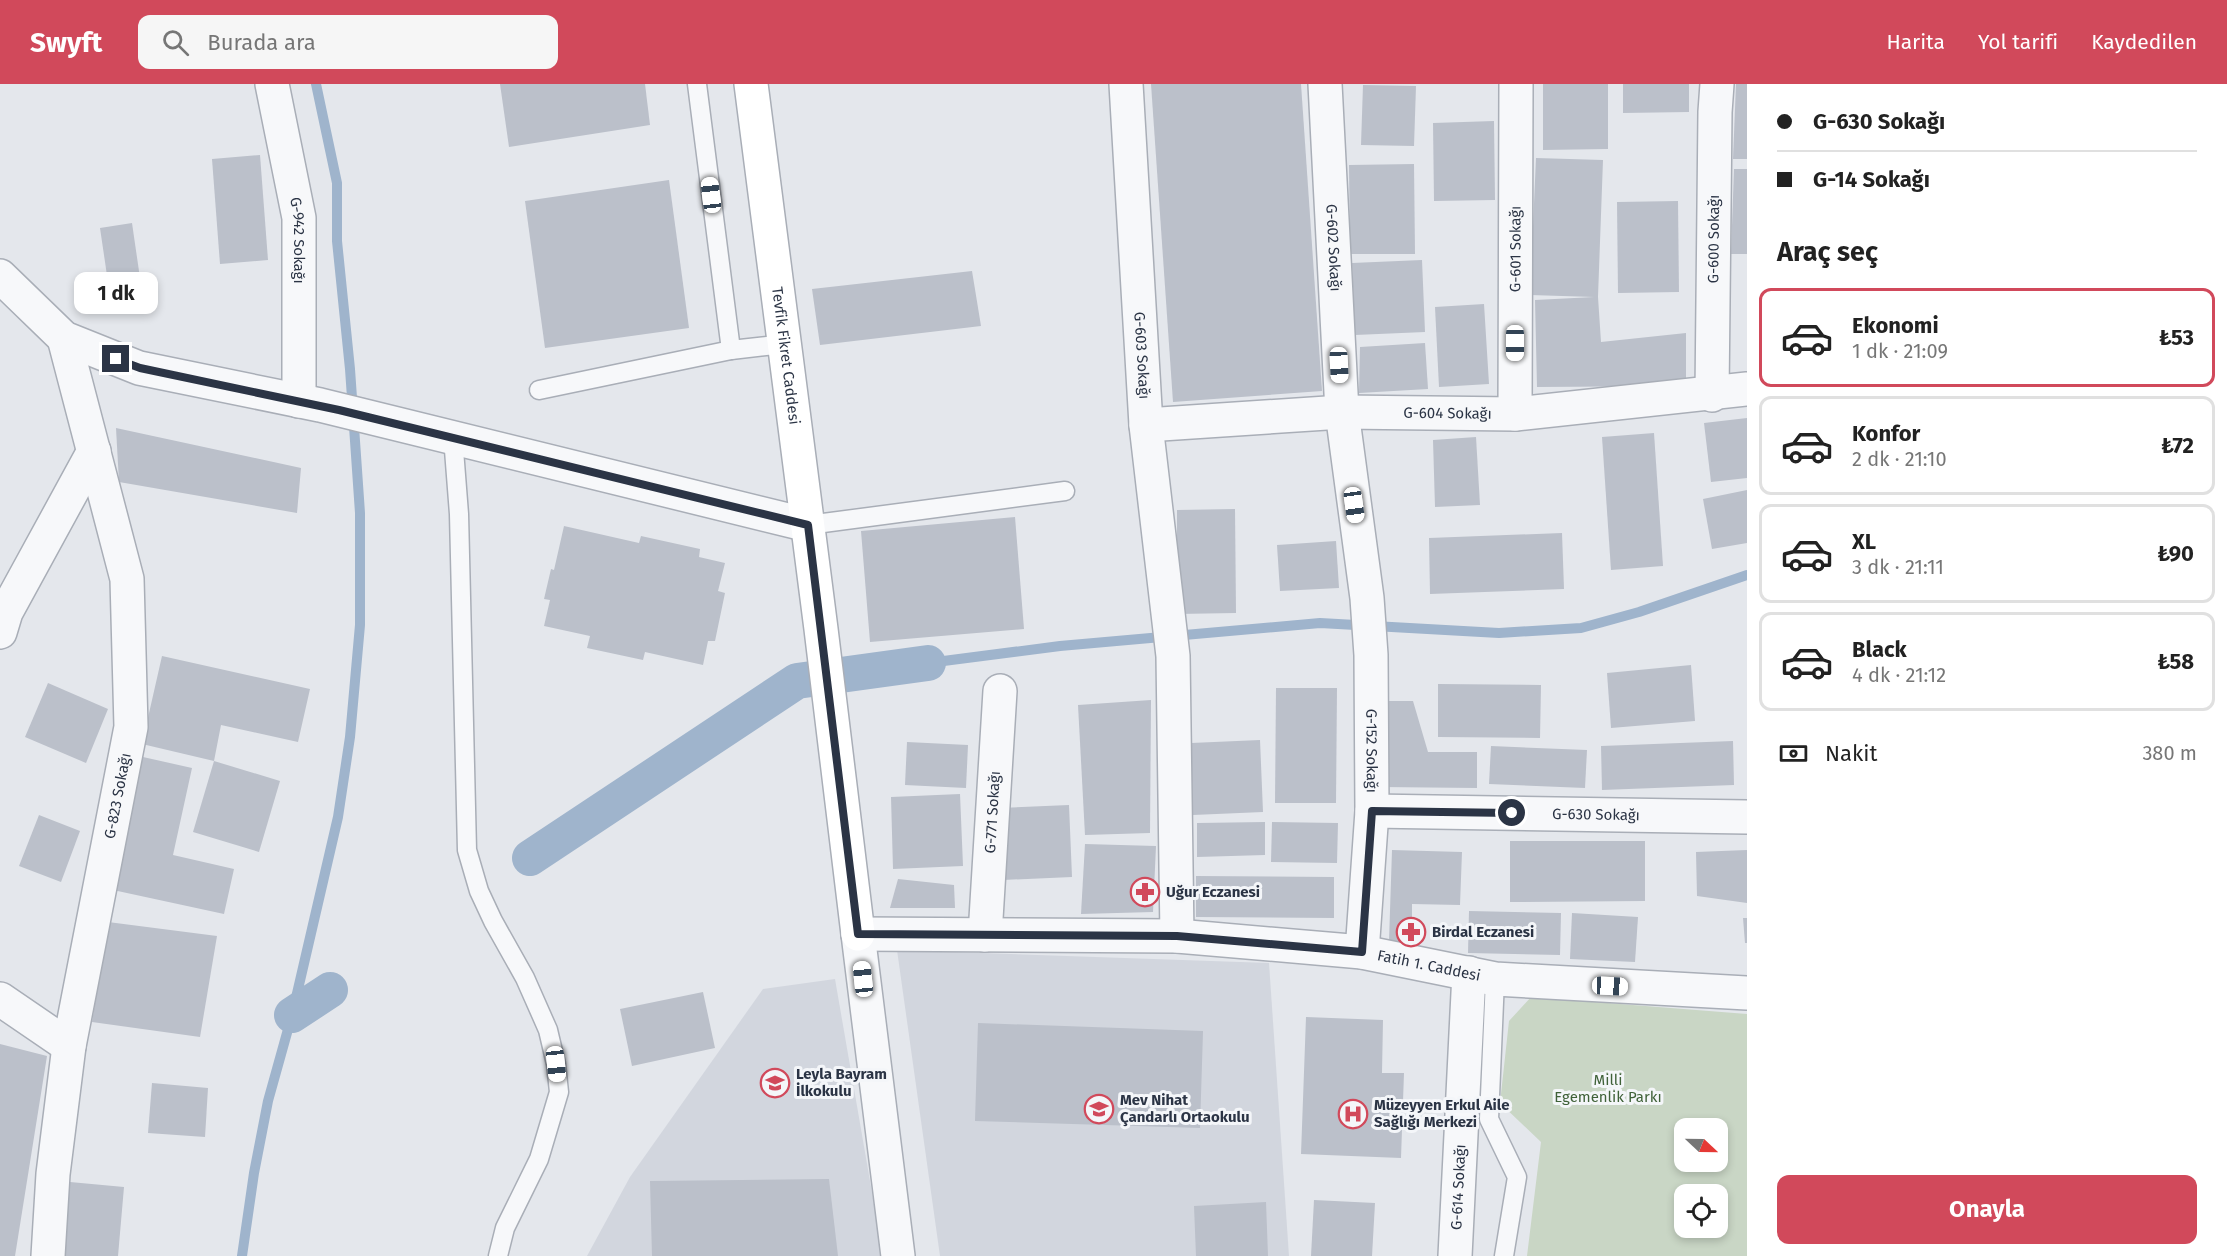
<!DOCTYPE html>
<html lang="tr">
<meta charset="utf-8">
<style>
body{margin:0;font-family:"Fira Sans",sans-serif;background:#f6f6f6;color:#222;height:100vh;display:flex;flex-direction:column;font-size:22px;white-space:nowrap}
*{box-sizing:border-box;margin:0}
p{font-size:20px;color:#767676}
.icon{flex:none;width:33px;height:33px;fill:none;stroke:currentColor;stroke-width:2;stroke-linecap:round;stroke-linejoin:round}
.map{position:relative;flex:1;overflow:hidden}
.side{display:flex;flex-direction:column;background:#fff;width:480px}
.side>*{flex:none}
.hud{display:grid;align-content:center;height:132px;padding:0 30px;background:#fff}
.needle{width:39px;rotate:112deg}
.fabs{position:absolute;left:1674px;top:1034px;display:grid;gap:12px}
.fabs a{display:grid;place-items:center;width:54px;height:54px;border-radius:12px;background:#fff;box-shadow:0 3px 9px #0003;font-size:30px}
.end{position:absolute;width:27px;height:27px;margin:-14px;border:8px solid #2b3445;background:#fff;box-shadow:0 0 0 3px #fff}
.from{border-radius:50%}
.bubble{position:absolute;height:42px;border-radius:12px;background:#fff;box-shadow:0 3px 9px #0003;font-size:20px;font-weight:700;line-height:42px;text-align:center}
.car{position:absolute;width:18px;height:36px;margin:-18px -9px;border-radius:8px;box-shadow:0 0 4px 2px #0007;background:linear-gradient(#fff 24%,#345 0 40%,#fff 0 76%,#345 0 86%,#fff 0)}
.hud b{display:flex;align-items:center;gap:21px;height:57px;font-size:22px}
.hud b+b{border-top:2px solid #e0e0e0}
.hud i{width:15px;height:15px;background:#222}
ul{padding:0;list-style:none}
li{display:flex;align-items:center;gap:18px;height:99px;margin:0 12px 9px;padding:0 18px;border:3px solid #e0e0e0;border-radius:12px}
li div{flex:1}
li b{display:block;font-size:22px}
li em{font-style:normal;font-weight:700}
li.selected{border-color:#d1495b}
li>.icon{width:54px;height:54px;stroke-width:1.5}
h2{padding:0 30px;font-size:27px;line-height:72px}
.pay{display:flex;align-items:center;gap:15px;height:66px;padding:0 30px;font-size:22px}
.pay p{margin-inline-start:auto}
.cta{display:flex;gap:12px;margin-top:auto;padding:12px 30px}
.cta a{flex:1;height:69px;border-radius:12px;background:#d1495b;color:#fff;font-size:24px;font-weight:700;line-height:69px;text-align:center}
header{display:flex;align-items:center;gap:36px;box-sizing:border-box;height:84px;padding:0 30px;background:#d1495b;color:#fff}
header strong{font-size:28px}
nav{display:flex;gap:33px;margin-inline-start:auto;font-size:21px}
.search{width:420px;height:54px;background:#f6f6f6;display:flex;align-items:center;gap:15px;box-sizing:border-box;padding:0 21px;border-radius:12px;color:#767676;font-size:22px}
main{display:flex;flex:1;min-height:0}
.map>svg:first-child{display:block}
.built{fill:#d2d6de}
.green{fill:#c9d6c5;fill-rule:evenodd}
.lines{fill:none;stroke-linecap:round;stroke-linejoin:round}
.stream{stroke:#9fb4cc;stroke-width:10}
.canal{stroke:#9fb4cc;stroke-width:36}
.building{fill:#bbc0ca}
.service-casing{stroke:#a9aeb7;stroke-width:21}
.minor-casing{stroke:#a9aeb7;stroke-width:36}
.tertiary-casing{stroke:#a9aeb7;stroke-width:36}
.secondary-casing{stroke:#a9aeb7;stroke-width:36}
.service{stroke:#f7f8fa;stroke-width:18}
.minor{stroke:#f7f8fa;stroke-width:33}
.tertiary{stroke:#f7f8fa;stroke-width:33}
.secondary{stroke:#fff;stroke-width:33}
.route{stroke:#2b3445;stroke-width:8}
.labels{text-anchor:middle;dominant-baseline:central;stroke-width:6;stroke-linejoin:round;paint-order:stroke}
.street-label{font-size:15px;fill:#2b3445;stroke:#f4f6f9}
.poi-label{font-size:15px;font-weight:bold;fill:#2b3445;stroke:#f4f6f9;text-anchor:start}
.park-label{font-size:15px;fill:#3f6138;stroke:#f4f6f9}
</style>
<header>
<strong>Swyft</strong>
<div class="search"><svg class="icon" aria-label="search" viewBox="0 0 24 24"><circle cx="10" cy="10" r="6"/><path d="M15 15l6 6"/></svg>Burada ara</div>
<nav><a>Harita</a><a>Yol tarifi</a><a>Kaydedilen</a></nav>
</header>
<main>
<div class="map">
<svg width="1747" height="1172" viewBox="0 0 1747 1172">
<rect width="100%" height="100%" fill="#e4e7ec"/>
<!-- built -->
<g class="built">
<polygon points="897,866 1269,879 1289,1172 940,1172"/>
<polygon points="835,895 883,1172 587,1172 630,1093 763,905"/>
</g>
<!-- green -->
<path class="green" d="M 1531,913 L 1747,930 L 1747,1172 L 1527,1172 L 1541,1058 L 1500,1019 L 1509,937 ZM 1684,1044 L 1718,1044 L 1718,1077 L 1684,1077 ZM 1684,1110 L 1718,1110 L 1718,1143 L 1684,1143 Z"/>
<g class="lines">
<!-- stream -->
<g class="stream">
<polyline points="928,579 1060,562 1320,539 1499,549 1581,544 1639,528 1747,491"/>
<polyline points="242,1172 254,1089 268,1017 292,931 338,733 350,653 360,541 360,429 350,285 337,157 337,99 316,0"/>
</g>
<!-- canal -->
<g class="canal">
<polyline points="530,774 797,597 928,579"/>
<polyline points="292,931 330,906"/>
</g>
</g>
<!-- building -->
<g class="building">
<polygon points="500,0 645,0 650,41 509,63"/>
<polygon points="1151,0 1301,0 1322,307 1173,318"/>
<polygon points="1543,0 1608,0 1608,65 1543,66"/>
<polygon points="1623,0 1689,0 1689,28 1623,29"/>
<polygon points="1736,0 1747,0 1747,75 1733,75"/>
<polygon points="1363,1 1416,2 1414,62 1361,61"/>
<polygon points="1494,37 1495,116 1434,117 1433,39"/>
<polygon points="260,71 268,176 220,180 212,75"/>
<polygon points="1536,74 1603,76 1598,213 1601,258 1686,249 1686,302 1537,303 1535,216 1594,213 1530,211"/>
<polygon points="1414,80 1415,170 1350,170 1349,81"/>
<polygon points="1734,85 1747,85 1747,170 1731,170"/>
<polygon points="669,96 689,244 545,264 525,117"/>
<polygon points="1678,117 1679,208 1618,209 1617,118"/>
<polygon points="132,139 141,201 109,205 100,144"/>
<polygon points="1422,176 1425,248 1355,251 1352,179"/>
<polygon points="972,187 981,242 820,261 812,205"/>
<polygon points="1484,220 1489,300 1439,303 1435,223"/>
<polygon points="1425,259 1428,305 1359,309 1360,263"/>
<polygon points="1747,334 1747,394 1711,398 1704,339"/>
<polygon points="116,344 301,384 297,429 119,398"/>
<polygon points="1654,349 1663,482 1611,486 1602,353"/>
<polygon points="1476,353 1480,421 1435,423 1433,356"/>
<polygon points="1747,406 1747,459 1712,465 1703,415"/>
<polygon points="1235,425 1236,529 1177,530 1177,426"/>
<polygon points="1015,433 1024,545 870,558 861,447"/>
<polygon points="564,442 639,459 641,452 700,465 699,473 725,479 718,507 725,509 715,557 708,557 703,581 645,568 643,576 587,564 590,552 544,542 550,516 544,515 551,485 554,486"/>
<polygon points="1562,449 1564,505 1430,510 1429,454"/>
<polygon points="1336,457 1339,504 1280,507 1277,461"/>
<polygon points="162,572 310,605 298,658 221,641 214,677 142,660"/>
<polygon points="1691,581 1695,637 1611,644 1607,589"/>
<polygon points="48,599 108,625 86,679 25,653"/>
<polygon points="1438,600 1541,601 1540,654 1438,653"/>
<polygon points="1276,604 1337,604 1336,719 1275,719"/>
<polygon points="1151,616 1150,749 1085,751 1078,621"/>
<polygon points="1383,617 1413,617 1428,668 1477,668 1477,704 1381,703"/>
<polygon points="1260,656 1263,728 1193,731 1191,659"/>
<polygon points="1733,657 1734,701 1602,706 1601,662"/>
<polygon points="907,658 968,661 966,704 905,701"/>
<polygon points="1491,662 1587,666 1585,704 1489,700"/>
<polygon points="143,673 192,684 173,771 234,785 224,830 113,806"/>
<polygon points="214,677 280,697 259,768 193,748"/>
<polygon points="960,710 963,782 893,785 891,713"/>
<polygon points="1069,721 1072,793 1003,796 1000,724"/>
<polygon points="39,731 80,747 61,798 19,782"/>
<polygon points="1265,738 1265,771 1197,773 1197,739"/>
<polygon points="1272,738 1338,739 1337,779 1271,778"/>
<polygon points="1510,757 1645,757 1645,817 1510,818"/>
<polygon points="1085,760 1156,762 1153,828 1081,830"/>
<polygon points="1392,766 1462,768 1460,821 1412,820 1412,858 1389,857"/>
<polygon points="1747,766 1747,819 1697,812 1696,768"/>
<polygon points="1196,792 1334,793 1334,834 1196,833"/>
<polygon points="898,795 954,801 955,824 890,824"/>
<polygon points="1469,827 1561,829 1560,871 1468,869"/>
<polygon points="1572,829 1638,833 1635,878 1570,875"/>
<polygon points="1743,834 1747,834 1747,859 1745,859"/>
<polygon points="108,838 217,852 200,953 92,938"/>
<polygon points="703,908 715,964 632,982 620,925"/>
<polygon points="1306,933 1383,936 1382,989 1404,989 1401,1074 1301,1070"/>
<polygon points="978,939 1203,947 1200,1044 975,1037"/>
<polygon points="0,960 47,972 15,1172 0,1172"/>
<polygon points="152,999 208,1004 205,1053 148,1049"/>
<polygon points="829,1095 838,1172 652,1172 650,1097"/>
<polygon points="70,1098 124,1103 118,1172 63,1172"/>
<polygon points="1314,1116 1375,1119 1372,1172 1311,1172"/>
<polygon points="1266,1118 1268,1172 1196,1172 1194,1122"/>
</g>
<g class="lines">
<!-- service casing -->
<g class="service-casing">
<g id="service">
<polyline points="697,0 731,266 784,260"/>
<polyline points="539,306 731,266"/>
<polyline points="453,353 459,430 467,766 479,807 493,837 525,894 548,946 556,980 559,1008 539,1075 505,1144 498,1172"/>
<polyline points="808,441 1065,407"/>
<polyline points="1495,895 1489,1035 1517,1093 1504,1172"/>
</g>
</g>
<!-- minor casing -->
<g class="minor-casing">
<g id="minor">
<path id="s1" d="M 1126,0 L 1146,341 L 1173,572 L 1177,852"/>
<path id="s2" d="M 1325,0 L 1342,328 L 1367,514 L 1371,571 L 1372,727 L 1362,868"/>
<path id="s3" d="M 1712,311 L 1715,28 L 1717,0"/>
<path id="s4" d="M 1515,330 L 1516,0"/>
<path id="s5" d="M 1146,341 L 1342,328 L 1515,330 L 1747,305"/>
<polyline points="0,548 6,528 94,367"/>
<path id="s6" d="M 1372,727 L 1747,733"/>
<polyline points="858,850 898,1172"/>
<path id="s7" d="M 985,851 L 1000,607"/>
<polyline points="0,915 69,962"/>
<path id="s8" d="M 48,1172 L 53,1090 L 69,962 L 131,643 L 127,495 L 64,254"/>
<path id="s9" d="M 1455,1172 L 1469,889"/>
</g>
</g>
<!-- tertiary casing -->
<g class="tertiary-casing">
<g id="tertiary">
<path id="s10" d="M 272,0 L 299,134 L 299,317"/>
<polyline points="0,192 64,254 139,284 320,321 808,441"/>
<path id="s11" d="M 858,850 L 1177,852 L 1362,868 L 1495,895 L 1747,909"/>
</g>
</g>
<!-- secondary casing -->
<g class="secondary-casing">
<g id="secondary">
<path id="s12" d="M 751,0 L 821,545 L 858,850"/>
</g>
</g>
<!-- service -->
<use href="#service" class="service"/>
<!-- minor -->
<use href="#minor" class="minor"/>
<!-- tertiary -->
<use href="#tertiary" class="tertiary"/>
<!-- secondary -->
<use href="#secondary" class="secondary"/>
</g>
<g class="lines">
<!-- route -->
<polyline class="route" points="116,275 140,284 339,326 808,441 858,850 1177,852 1362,868 1372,727 1512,729"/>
</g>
<!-- icons -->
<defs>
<g id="pharmacy-ring" transform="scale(1.5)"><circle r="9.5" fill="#f4f6f9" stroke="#d1495b" stroke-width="1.5"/><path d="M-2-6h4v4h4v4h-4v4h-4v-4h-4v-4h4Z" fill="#d1495b"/></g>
<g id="school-ring" transform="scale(1.5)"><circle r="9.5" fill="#f4f6f9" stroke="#d1495b" stroke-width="1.5"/><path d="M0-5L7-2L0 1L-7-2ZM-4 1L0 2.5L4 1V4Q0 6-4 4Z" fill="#d1495b"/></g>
<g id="hospital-ring" transform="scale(1.5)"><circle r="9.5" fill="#f4f6f9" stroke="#d1495b" stroke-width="1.5"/><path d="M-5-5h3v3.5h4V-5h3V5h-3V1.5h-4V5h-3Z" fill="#d1495b"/></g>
</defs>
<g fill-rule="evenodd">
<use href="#pharmacy-ring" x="1145" y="808"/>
<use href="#pharmacy-ring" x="1411" y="848"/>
<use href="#school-ring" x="775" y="999"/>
<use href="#school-ring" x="1099" y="1025"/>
<use href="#hospital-ring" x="1353" y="1030"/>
</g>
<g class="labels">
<!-- street labels -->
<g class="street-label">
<text stroke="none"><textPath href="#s3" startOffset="156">G-600 Sokağı</textPath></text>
<text stroke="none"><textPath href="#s10" startOffset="159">G-942 Sokağı</textPath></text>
<text stroke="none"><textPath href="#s2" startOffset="164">G-602 Sokağı</textPath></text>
<text stroke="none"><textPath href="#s4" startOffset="165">G-601 Sokağı</textPath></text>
<text stroke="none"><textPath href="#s1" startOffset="272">G-603 Sokağı</textPath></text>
<text stroke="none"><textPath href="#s12" startOffset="274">Tevfik Fikret Caddesi</textPath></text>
<text stroke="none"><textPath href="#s5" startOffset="302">G-604 Sokağı</textPath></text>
<text stroke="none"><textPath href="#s2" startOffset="669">G-152 Sokağı</textPath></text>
<text stroke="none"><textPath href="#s8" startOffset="466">G-823 Sokağı</textPath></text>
<text stroke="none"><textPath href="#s7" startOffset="123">G-771 Sokağı</textPath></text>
<text stroke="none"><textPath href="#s6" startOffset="224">G-630 Sokağı</textPath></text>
<text stroke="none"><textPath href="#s11" startOffset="573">Fatih 1. Caddesi</textPath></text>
<text stroke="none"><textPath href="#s9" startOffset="69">G-614 Sokağı</textPath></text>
</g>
<!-- poi labels -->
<g class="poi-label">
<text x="1166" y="808">Uğur Eczanesi</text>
<text x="1432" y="848">Birdal Eczanesi</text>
<text x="796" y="990">Leyla Bayram<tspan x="796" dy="17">İlkokulu</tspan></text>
<text x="1120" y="1016">Mev Nihat<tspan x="1120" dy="17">Çandarlı Ortaokulu</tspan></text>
<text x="1374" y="1021">Müzeyyen Erkul Aile<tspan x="1374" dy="17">Sağlığı Merkezi</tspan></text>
</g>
<!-- park labels -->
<g class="park-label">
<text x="1608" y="996">Milli<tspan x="1608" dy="17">Egemenlik Parkı</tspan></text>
</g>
</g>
</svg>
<div class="fabs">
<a><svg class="needle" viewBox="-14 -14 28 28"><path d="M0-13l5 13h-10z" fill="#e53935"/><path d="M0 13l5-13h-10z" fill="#767676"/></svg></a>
<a><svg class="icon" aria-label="locate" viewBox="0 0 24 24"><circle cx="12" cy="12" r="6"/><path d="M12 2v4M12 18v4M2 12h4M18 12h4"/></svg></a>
</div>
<i class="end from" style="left:1512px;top:729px"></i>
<i class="end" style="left:116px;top:275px"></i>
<div class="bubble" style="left:74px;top:188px;width:84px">1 dk</div>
<i class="car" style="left:711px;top:111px;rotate:353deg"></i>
<i class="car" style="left:1515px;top:259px;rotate:180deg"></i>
<i class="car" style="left:1339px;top:281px;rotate:177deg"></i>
<i class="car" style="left:1354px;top:421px;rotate:172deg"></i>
<i class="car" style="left:863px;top:895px;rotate:354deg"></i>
<i class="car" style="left:1610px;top:902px;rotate:93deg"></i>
<i class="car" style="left:556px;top:980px;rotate:174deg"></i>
</div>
<section class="side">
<div class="hud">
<b><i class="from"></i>G-630 Sokağı</b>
<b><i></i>G-14 Sokağı</b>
</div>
<h2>Araç seç</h2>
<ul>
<li class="selected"><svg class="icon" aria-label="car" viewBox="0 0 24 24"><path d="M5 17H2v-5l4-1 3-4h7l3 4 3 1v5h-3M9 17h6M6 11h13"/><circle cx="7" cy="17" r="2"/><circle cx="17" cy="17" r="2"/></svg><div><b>Ekonomi</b><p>1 dk · 21:09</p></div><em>₺53</em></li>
<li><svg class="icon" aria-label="car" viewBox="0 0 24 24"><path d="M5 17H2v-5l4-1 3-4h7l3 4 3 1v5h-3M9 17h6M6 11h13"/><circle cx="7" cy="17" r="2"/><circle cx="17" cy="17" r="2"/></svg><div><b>Konfor</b><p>2 dk · 21:10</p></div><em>₺72</em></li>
<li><svg class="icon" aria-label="car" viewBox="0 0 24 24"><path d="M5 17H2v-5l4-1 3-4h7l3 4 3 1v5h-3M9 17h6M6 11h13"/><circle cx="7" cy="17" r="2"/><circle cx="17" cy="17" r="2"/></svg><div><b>XL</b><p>3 dk · 21:11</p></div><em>₺90</em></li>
<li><svg class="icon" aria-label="car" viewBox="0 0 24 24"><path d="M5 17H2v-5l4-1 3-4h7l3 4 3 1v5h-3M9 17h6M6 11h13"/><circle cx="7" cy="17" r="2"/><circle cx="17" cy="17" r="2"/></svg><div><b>Black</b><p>4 dk · 21:12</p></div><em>₺58</em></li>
</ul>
<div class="pay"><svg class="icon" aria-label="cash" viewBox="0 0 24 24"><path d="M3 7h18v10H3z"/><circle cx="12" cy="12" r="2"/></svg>Nakit<p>380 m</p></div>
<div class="cta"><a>Onayla</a></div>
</section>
</main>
